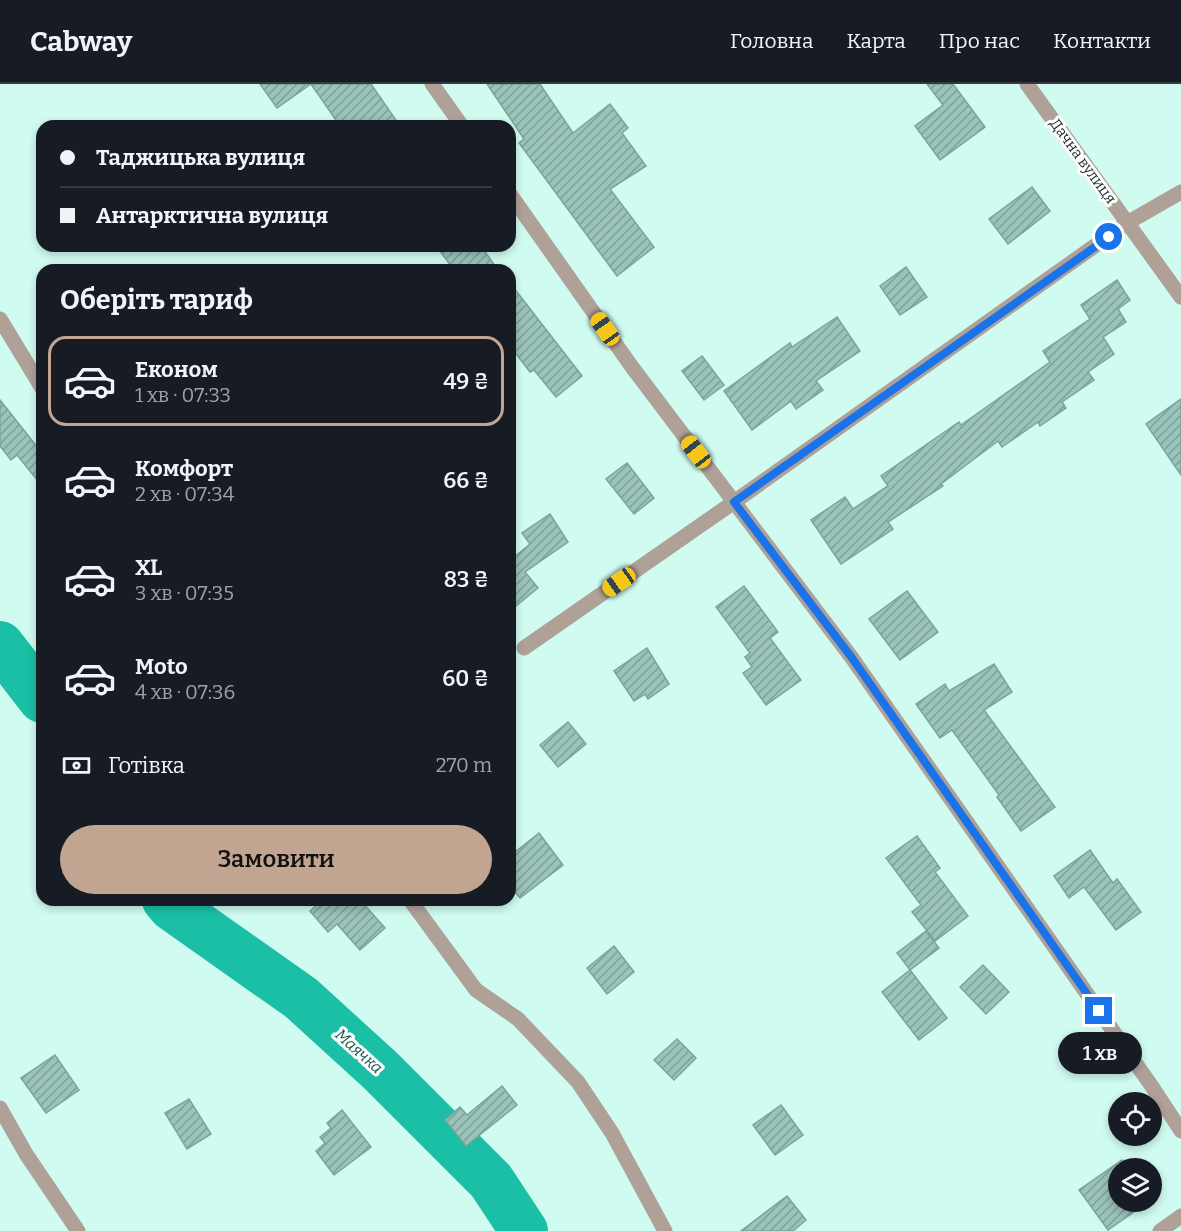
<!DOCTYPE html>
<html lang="uk">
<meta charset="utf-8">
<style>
body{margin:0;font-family:Bitter,serif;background:#20242c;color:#f1f3f6;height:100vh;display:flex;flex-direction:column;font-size:22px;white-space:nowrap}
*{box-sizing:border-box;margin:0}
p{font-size:20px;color:#9ea1a6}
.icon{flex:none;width:33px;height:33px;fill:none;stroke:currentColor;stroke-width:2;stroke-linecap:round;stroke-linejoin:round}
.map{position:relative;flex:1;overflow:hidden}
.sheet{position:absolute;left:36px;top:180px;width:480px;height:642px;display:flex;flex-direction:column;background:#171b24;border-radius:18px;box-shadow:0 3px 9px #0003}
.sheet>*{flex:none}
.guide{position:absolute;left:36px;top:36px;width:480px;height:132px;border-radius:18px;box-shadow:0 3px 9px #0003;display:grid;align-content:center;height:132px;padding:0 24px;background:#171b24}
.tools{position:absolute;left:1108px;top:1008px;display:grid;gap:12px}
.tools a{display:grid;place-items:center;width:54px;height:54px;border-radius:50%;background:#171b24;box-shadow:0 3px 9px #0003;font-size:30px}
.end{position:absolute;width:27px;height:27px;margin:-14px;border:8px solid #1a73e8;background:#fff;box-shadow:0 0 0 3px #fff}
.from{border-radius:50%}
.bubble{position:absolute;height:42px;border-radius:21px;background:#171b24;box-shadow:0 3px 9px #0003;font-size:20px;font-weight:600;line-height:42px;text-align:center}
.car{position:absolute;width:18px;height:36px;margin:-18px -9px;border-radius:8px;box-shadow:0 0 4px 2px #0007;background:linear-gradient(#f5c518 24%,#345 0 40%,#f5c518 0 76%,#345 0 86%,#f5c518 0)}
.guide b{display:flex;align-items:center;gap:21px;height:57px;font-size:22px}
.guide b+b{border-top:2px solid #363941}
.guide i{width:15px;height:15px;background:#f1f3f6}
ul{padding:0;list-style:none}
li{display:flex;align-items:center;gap:18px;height:90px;margin:0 12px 9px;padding:0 12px;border:3px solid transparent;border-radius:18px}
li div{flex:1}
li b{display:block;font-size:22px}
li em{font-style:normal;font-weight:600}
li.current{border-color:#c2a591}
li>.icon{width:54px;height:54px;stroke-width:1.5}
h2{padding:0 24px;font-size:27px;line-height:72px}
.pay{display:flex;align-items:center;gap:15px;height:66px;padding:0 24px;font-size:22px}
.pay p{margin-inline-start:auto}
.button{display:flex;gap:12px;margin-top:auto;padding:12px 24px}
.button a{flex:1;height:69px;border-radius:36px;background:#c2a591;color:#111;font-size:24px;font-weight:600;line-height:69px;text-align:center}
header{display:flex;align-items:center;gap:36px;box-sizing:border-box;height:84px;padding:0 30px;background:#171b24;border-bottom:2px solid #363941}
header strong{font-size:28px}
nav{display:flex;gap:33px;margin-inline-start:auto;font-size:21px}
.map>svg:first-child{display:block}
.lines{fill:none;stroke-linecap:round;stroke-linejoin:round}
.river{stroke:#1abfa5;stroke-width:48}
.building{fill:url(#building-hatch);stroke:#7ba49a;stroke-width:1.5}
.street{stroke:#afa098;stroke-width:15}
.route{stroke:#1a73e8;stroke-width:8}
.labels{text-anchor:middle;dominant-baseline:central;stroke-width:6;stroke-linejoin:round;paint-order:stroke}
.street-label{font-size:15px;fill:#20302c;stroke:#fdfdfd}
.water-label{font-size:16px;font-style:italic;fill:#1b564b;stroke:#fdfdfd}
</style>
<header>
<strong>Cabway</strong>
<nav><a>Головна</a><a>Карта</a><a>Про нас</a><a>Контакти</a></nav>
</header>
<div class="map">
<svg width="1181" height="1147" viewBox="0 0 1181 1147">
<defs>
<pattern id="building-hatch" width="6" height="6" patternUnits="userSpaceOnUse" patternTransform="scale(1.5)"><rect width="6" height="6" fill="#9ac3b9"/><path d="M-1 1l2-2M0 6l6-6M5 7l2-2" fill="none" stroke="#7d9f97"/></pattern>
</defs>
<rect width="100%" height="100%" fill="#d0fbf0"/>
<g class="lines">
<!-- river -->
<g class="river">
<polyline points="0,561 42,615"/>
<polyline points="166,816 172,823 301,914 380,986 491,1097 524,1147"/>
</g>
</g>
<!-- building -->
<g class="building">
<polygon points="260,0 371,0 400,42 340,42 311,0 277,24"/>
<polygon points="487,0 540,0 573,49 610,20 628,44 622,49 646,82 610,105 654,163 617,192 519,59 524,55"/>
<polygon points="927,0 953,0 985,43 940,76 915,42 943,21"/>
<polygon points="1032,103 1050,127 1008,160 989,135"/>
<polygon points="436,162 481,162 498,186 454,186"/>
<polygon points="906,183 927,213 900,231 880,202"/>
<polygon points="1117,196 1130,216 1118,225 1126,238 1103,253 1114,270 1088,288 1094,296 1062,318 1066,324 1040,342 1038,338 1002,363 998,357 941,400 943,402 888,438 893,445 841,480 811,436 845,413 853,425 888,402 881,392 959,338 961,341 1050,278 1043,267 1090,235 1081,221"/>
<polygon points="510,199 582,292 556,313 534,286 530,288 510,262"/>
<polygon points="837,233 860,267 816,297 823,306 796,325 791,317 752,346 724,307 790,259 792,263"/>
<polygon points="702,272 724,301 704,316 682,287"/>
<polygon points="1181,315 1181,391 1146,340"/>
<polygon points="0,316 42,369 42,402 17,371 11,376 0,362"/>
<polygon points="627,379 654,414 634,430 606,395"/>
<polygon points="550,430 568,458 525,488 538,504 510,527 510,470 513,474 530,460 522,449"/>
<polygon points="744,502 778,548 770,554 801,596 766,621 743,589 752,583 745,573 750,569 716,523"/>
<polygon points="907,507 938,548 900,576 869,535"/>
<polygon points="647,564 669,600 648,615 645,610 634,617 614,587"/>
<polygon points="994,580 1012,608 984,626 1055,723 1021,747 997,713 999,711 952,646 940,654 916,620 945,600 949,607"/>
<polygon points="568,638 586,660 558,683 540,661"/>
<polygon points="539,749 563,781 520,814 510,802 510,772"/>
<polygon points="917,752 940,784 935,788 968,832 935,857 912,828 921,821 886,774"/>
<polygon points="1090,766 1113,799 1117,795 1141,828 1116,846 1084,803 1069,814 1054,792"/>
<polygon points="315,816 363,816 362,818 385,844 360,866 337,840 328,848 310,827 318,820"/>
<polygon points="926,847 939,864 910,886 897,869"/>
<polygon points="614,862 634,888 607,910 587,884"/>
<polygon points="983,881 1009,908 986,930 960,903"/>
<polygon points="910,886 947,934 919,956 882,908"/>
<polygon points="677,955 696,974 674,996 654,976"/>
<polygon points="55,971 79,1006 46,1029 21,994"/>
<polygon points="502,1002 517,1021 466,1062 445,1036 460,1023 467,1031"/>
<polygon points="189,1015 211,1050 187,1065 165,1029"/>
<polygon points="781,1021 803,1051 775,1071 753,1041"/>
<polygon points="342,1026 371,1063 334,1091 316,1067 325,1059 320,1053 331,1044 327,1039"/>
<polygon points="1122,1076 1128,1084 1119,1084 1119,1118 1148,1118 1108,1146 1079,1106"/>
<polygon points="787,1112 806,1136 793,1147 741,1147"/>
</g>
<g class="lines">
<!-- street -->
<g class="street">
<polyline points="432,0 462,42"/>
<polyline points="1027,0 1181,213"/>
<polyline points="510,110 632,283 852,574 1153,1004 1181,1047"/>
<polyline points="0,235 42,304"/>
<polyline points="524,564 734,418 1127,139 1181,108"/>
<polyline points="410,816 476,906 518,935 578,998 612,1049 665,1147"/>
<polyline points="0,1024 26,1070 78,1147"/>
<polyline points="1160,1147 1181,1132"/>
</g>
</g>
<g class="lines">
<!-- route -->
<polyline class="route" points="1099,927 852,574 734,418 1109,153"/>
</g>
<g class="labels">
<!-- street labels -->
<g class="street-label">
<text transform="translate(1083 77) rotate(54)">Дачна вулиця</text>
</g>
<!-- water labels -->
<g class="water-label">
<text transform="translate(359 967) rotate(42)">Маячка</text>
</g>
</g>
</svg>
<div class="tools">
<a><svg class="icon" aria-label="locate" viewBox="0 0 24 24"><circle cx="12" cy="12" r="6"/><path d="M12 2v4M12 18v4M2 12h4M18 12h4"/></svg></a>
<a><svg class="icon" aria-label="layers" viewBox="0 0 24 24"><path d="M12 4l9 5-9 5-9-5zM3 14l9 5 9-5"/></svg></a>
</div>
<i class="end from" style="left:1109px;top:153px"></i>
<i class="end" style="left:1099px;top:927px"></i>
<div class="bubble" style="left:1058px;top:948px;width:84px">1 хв</div>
<i class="car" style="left:605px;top:245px;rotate:325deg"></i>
<i class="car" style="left:696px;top:368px;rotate:322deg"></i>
<i class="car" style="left:619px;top:498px;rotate:235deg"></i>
<div class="guide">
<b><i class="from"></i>Таджицька вулиця</b>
<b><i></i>Антарктична вулиця</b>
</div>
<section class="sheet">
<h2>Оберіть тариф</h2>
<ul>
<li class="current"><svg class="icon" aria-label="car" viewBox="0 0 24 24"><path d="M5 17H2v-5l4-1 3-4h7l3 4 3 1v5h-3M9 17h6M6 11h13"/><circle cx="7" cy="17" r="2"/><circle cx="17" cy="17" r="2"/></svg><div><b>Економ</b><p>1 хв · 07:33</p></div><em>49 ₴</em></li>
<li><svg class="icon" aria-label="car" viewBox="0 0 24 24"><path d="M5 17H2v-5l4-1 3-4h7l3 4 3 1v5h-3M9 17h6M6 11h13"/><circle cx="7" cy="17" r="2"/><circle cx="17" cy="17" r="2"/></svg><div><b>Комфорт</b><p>2 хв · 07:34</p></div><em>66 ₴</em></li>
<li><svg class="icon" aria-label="car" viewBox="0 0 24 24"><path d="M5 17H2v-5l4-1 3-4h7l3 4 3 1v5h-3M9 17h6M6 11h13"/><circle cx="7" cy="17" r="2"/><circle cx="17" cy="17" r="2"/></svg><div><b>XL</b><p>3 хв · 07:35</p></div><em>83 ₴</em></li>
<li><svg class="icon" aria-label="car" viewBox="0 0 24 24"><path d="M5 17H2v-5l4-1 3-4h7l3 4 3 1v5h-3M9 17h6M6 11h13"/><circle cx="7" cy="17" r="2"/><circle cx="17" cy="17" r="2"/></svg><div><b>Moto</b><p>4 хв · 07:36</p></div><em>60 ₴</em></li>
</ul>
<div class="pay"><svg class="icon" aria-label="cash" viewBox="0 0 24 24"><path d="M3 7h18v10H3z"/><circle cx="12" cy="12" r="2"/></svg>Готівка<p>270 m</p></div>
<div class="button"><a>Замовити</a></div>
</section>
</div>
